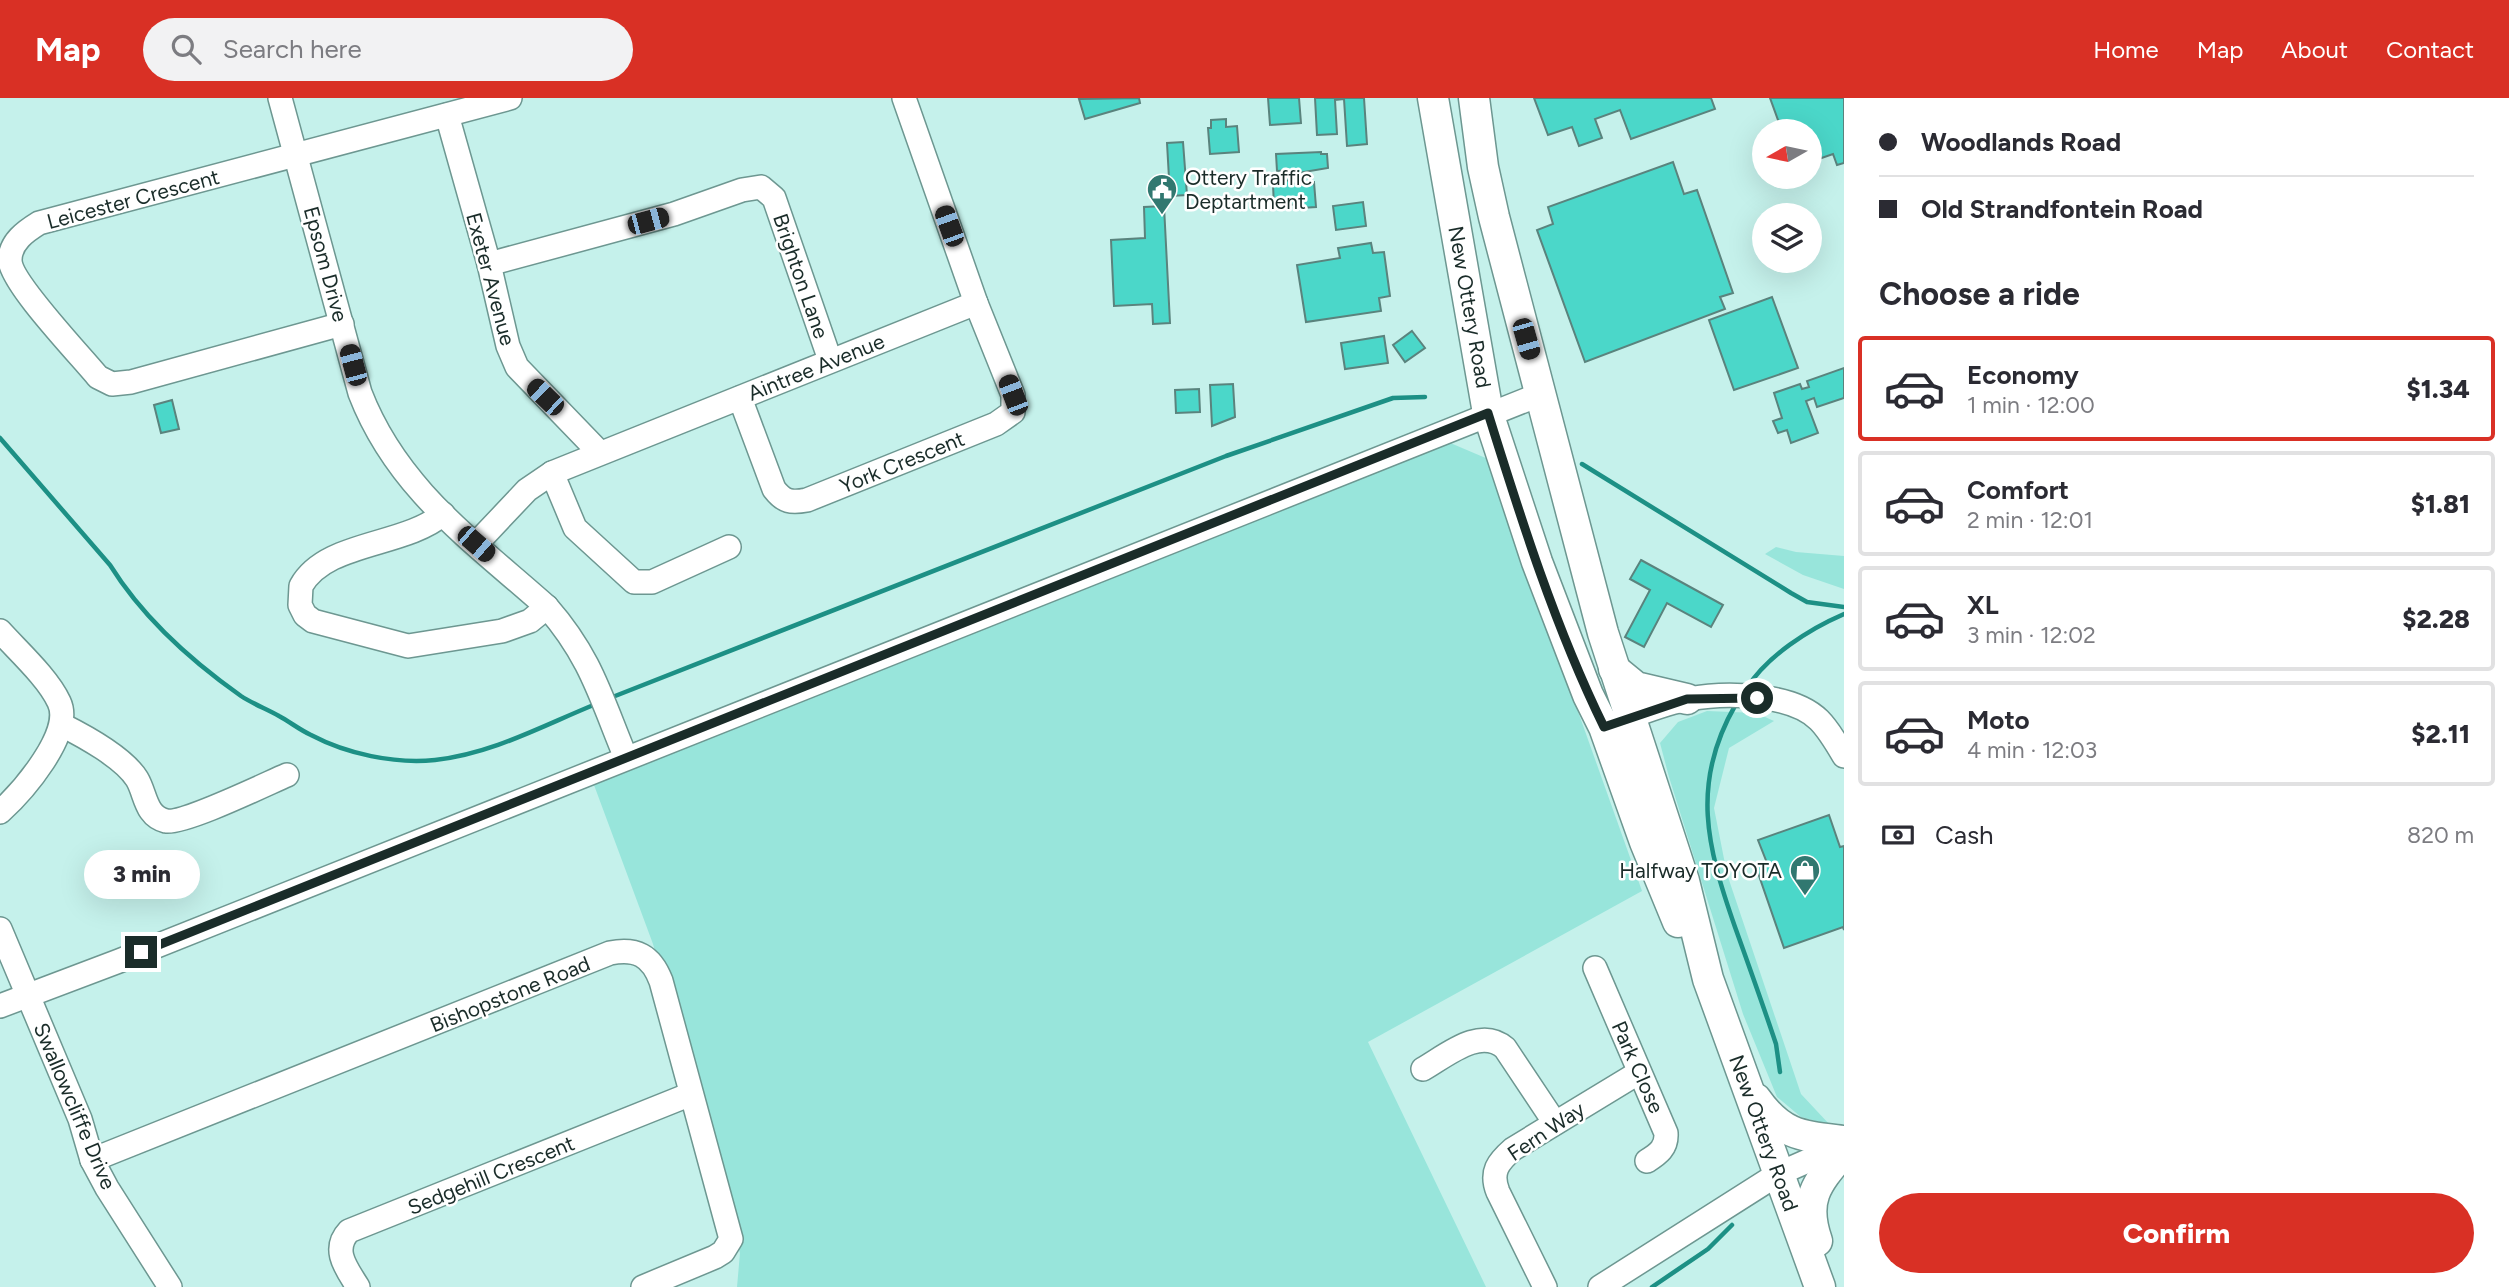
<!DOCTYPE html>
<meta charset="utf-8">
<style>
body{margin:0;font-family:Figtree,sans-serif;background:#f2f2f3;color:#2b2b33;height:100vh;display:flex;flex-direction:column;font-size:26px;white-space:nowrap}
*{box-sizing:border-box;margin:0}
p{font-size:23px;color:#7c7c81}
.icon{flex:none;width:38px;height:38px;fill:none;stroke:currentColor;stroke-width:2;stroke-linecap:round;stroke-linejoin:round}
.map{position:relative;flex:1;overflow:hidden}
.details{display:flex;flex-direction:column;background:#fff;width:665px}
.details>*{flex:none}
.hud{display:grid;align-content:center;height:154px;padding:0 35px;background:#fff}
.needle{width:46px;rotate:261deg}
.fabs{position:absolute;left:1752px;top:21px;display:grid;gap:14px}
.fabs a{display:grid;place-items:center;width:70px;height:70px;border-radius:50%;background:#fff;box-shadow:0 7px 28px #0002;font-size:35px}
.end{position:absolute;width:32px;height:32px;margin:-16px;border:9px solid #1a2c29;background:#fff;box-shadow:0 0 0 4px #fff}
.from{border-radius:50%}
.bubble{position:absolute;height:49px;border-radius:24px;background:#fff;box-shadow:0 7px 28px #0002;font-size:23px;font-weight:800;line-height:49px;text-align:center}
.car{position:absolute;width:21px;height:42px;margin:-21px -10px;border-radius:9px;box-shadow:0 0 5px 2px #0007;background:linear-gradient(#222 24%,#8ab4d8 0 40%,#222 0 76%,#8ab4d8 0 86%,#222 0)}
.hud b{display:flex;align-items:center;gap:24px;height:66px;font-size:26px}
.hud b+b{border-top:2px solid #e1e1e2}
.hud i{width:18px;height:18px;background:#2b2b33}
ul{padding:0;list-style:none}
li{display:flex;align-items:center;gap:21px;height:105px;margin:0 14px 10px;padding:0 21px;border:4px solid #e1e1e2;border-radius:7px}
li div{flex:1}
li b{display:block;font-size:26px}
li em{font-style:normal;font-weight:800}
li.selected{border-color:#d93025}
li>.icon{width:63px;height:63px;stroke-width:1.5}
h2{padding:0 35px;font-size:32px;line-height:84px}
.pay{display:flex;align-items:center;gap:18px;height:77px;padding:0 35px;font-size:26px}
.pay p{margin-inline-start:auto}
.button{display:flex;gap:14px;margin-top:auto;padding:14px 35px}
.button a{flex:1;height:80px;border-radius:42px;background:#d93025;color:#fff;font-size:28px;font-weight:800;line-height:80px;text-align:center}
header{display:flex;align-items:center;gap:42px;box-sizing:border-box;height:98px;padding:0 35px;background:#d93025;color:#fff}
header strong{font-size:33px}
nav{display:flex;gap:38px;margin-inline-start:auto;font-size:24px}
.search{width:490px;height:63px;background:#f2f2f3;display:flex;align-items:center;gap:18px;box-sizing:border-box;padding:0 24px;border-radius:38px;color:#7c7c81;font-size:26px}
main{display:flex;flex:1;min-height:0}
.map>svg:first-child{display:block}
.green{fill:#98e5db}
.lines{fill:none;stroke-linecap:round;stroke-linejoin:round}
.stream{stroke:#1d9085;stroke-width:4.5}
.building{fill:#4bd7c9;stroke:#5a837d;stroke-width:2}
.minor-casing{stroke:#6d9791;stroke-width:26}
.major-casing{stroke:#6d9791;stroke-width:33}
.minor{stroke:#fff;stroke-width:23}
.major{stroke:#fff;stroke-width:30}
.route{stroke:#1a2c29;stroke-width:9}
.labels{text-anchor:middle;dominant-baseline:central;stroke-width:5;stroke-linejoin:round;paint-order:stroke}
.poi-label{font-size:21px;fill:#1a2c29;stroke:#fff;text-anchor:start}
.street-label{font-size:21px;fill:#1a2c29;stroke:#fff}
</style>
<header>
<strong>Map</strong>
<div class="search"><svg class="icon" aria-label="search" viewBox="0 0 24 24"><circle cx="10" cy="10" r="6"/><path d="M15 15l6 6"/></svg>Search here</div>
<nav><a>Home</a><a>Map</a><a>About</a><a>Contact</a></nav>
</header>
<main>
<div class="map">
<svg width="1844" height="1189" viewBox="0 0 1844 1189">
<rect width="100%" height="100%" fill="#c5f1eb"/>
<!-- green -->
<g class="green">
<polygon points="1448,344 1488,361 1642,793 1368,944 1486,1189 737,1189 740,1155 653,846 594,687"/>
<polygon points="1776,449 1796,454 1844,458 1844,491 1803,477 1765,456"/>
<polygon points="1707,613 1756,615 1774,623 1729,650 1714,710 1727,776 1801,996 1830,1027 1801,1019 1777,999 1743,916 1669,679 1660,645 1678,624"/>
</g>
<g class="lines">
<!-- stream -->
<g class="stream">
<path d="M 0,340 L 110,467 C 143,520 190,562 241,598 C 253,606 267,611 279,618 C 290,624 300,632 311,637 C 347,656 394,666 435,662 C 492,656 544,627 596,606"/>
<polyline points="1582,366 1791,495 1807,504 1844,509"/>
<path d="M 1747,590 C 1767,558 1809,531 1844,516"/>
<polyline points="610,600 1226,358 1393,300 1425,299"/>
<path d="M 1736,606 C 1690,685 1707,749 1735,829 C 1749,868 1763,907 1776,946 L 1780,974"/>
<polyline points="1652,1189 1708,1151 1732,1127"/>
</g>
</g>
<!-- building -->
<g class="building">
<polygon points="1139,0 1140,5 1085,21 1079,1"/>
<polygon points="1268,0 1299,0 1301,25 1270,27"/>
<polygon points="1315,0 1364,0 1367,46 1347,48 1344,1 1335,2 1337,36 1317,37"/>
<polygon points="1534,0 1711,0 1715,11 1631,41 1620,12 1595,21 1602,40 1579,48 1572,29 1548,37"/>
<polygon points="1770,0 1844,0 1844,65 1837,67 1833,56 1810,64 1810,33 1782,33"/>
<polygon points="1226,21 1226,29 1237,28 1239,54 1210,56 1208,30 1211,30 1211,22"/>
<polygon points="1183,44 1187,97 1170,98 1167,45"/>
<polygon points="1321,54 1321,56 1327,56 1328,70 1292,76 1292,72 1277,73 1276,56"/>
<polygon points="1673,64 1684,96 1697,92 1733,195 1720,199 1725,211 1585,264 1537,132 1553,126 1548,109"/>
<polygon points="1291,82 1291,86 1314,84 1316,109 1301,110 1301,106 1274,108 1273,87 1284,86 1284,83"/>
<polygon points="1363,104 1366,128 1336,132 1333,108"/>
<polygon points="1164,108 1170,225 1153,226 1152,206 1114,208 1111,142 1145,140 1144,109"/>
<polygon points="1371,145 1373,155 1384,154 1390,198 1379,200 1381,213 1306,224 1297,167 1340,160 1338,150"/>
<polygon points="1772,199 1798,270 1734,292 1709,222"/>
<polygon points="1412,233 1425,250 1405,264 1393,247"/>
<polygon points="1384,238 1388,265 1345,271 1341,245"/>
<polygon points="1844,270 1844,300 1817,309 1814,300 1806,303 1818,335 1791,345 1787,332 1778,335 1773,323 1782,320 1774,295 1800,286 1802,291 1809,289 1807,283"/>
<polygon points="1233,286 1235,319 1212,328 1210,287"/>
<polygon points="1199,291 1200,314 1176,315 1175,292"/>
<polygon points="172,302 179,331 161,335 154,307"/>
<polygon points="1641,462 1723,507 1711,529 1667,505 1644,549 1625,539 1650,492 1630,481"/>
<polygon points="1829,717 1840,749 1844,748 1844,832 1843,829 1784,850 1756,769 1767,765 1758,742"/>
</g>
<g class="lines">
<!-- minor casing -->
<g class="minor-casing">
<g id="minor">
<path d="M 280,0 L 360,295 C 397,391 473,443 547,509 C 591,559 601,600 626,660"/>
<polyline points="447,17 489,166 508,248 517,269 600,355"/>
<polyline points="489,166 674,116 742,92 761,89 774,100 830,262"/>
<path d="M 342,226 L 131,284 L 112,286 L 98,279 C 81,258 10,184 10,162 C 10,144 26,133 39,125 L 510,0"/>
<path d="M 740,300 L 774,391 C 784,404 791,405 807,402 L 996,326 L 1013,314 L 1013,297 L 976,205 L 904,0"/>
<polyline points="552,375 575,430 634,484 652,484 729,449"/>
<path d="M 443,416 C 404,449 326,443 301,488 L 300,507 L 305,517 L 313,523 L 408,548 L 502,533 L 530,523 L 547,509"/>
<polyline points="476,446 527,392 552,375 976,205"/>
<path d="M 0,533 C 18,553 48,580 59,604 C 74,635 22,694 0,714"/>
<path d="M 1616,624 C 1640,616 1664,605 1689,601 C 1725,594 1792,595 1819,622 C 1829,632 1837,646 1844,658"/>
<path d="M 62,627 C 84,638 124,660 137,681 C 146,696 145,718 166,723 C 184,726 266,686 287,677"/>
<polyline points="0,831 80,1021 92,1062 107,1090 170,1189"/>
<path d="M 1595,870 L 1666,1035 C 1667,1050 1658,1056 1647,1063"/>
<polyline points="0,908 119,863 1541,296"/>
<path d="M 1423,971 C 1446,958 1480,928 1505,950 L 1555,1025"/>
<path d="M 92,1062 L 610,855 C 636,850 651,857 661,883 L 731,1141 L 723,1154 L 715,1159 L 643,1189"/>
<path d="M 358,1189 C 347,1171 331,1152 349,1133 L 691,996"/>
<path d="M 1545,1189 L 1498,1094 C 1490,1074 1498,1064 1513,1051 L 1638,975"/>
<polyline points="1600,1189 1778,1076 1844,1047"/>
</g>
</g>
<!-- major casing -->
<g class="major-casing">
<g id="major">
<polyline points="1433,0 1488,315 1537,464 1588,597 1604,629 1645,744 1678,824"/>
<polyline points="1474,0 1483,69 1494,119 1603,535 1684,783 1708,881 1820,1189"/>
<polyline points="1614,571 1636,589 1687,601"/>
<path d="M 1756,1001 C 1782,1038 1802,1038 1844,1043"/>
<path d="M 1817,1143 C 1802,1100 1818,1084 1844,1053"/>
</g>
</g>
<!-- minor -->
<use href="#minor" class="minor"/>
<!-- major -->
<use href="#major" class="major"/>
</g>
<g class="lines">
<!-- route -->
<path class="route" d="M 141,854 L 1488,315 C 1521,421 1555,529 1604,629 L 1687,601 L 1757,600"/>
</g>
<!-- icons -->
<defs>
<g id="civic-pin" transform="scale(1.575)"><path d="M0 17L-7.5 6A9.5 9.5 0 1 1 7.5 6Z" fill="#317870" stroke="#fff"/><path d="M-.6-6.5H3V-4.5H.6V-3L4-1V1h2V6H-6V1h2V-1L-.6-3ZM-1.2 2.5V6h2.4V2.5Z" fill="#fff"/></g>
<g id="shop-pin" transform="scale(1.575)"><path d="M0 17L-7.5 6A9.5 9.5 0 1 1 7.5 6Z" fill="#317870" stroke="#fff"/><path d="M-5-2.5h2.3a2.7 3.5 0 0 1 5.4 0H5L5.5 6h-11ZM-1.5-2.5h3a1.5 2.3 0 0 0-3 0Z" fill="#fff"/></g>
</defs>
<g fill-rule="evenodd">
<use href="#civic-pin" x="1162" y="91"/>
<use href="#shop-pin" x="1805" y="772"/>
</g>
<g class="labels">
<!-- poi labels -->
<g class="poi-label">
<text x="1185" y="79">Ottery Traffic<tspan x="1185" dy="24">Deptartment</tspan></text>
<text x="1782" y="772" text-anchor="end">Halfway TOYOTA</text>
</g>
<!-- street labels -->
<g class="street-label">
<text transform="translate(133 101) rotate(-15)">Leicester Crescent</text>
<text transform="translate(326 166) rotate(75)">Epsom Drive</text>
<text transform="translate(801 178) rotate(71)">Brighton Lane</text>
<text transform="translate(491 181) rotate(75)">Exeter Avenue</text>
<text transform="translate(1470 209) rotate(80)">New Ottery Road</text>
<text transform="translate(816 269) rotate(-22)">Aintree Avenue</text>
<text transform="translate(902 364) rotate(-22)">York Crescent</text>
<text transform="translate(510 896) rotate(-22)">Bishopstone Road</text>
<text transform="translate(1638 969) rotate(66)">Park Close</text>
<text transform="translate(75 1008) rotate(67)">Swallowcliffe Drive</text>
<text transform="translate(1546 1033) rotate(-34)">Fern Way</text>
<text transform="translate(1764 1035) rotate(70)">New Ottery Road</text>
<text transform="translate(491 1077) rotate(-22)">Sedgehill Crescent</text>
</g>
</g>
</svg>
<div class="fabs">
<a><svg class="needle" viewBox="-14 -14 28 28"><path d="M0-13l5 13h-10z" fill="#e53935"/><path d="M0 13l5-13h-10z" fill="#7c7c81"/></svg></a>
<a><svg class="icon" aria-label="layers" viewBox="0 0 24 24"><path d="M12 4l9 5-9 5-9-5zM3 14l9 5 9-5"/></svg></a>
</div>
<i class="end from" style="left:1757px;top:600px"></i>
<i class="end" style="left:141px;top:854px"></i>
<div class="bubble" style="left:84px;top:752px;width:116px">3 min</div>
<i class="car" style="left:648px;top:123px;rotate:75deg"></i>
<i class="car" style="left:949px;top:128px;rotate:340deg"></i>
<i class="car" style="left:1526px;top:241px;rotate:164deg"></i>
<i class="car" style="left:353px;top:267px;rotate:345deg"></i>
<i class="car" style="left:1013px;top:297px;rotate:339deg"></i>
<i class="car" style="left:545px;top:299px;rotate:314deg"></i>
<i class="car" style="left:476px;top:446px;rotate:131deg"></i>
</div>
<section class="details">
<div class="hud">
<b><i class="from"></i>Woodlands Road</b>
<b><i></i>Old Strandfontein Road</b>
</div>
<h2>Choose a ride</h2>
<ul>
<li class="selected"><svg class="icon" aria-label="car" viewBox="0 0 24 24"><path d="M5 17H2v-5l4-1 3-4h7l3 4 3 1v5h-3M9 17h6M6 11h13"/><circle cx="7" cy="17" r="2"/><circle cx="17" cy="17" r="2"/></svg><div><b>Economy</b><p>1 min · 12:00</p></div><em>$1.34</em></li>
<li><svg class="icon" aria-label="car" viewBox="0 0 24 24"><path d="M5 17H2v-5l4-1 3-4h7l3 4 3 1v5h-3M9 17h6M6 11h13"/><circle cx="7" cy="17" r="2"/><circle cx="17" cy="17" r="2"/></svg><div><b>Comfort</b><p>2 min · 12:01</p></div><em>$1.81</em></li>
<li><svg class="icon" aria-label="car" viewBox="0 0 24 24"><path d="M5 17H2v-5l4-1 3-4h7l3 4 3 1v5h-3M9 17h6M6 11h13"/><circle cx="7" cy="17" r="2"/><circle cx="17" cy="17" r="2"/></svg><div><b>XL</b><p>3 min · 12:02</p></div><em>$2.28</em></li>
<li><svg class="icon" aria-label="car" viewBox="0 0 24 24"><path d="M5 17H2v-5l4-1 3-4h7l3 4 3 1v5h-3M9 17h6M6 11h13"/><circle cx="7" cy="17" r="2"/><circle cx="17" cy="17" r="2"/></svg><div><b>Moto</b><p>4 min · 12:03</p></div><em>$2.11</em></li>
</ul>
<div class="pay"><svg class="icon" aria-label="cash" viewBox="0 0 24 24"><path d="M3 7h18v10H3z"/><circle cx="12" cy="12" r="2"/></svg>Cash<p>820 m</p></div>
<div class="button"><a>Confirm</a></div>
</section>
</main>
